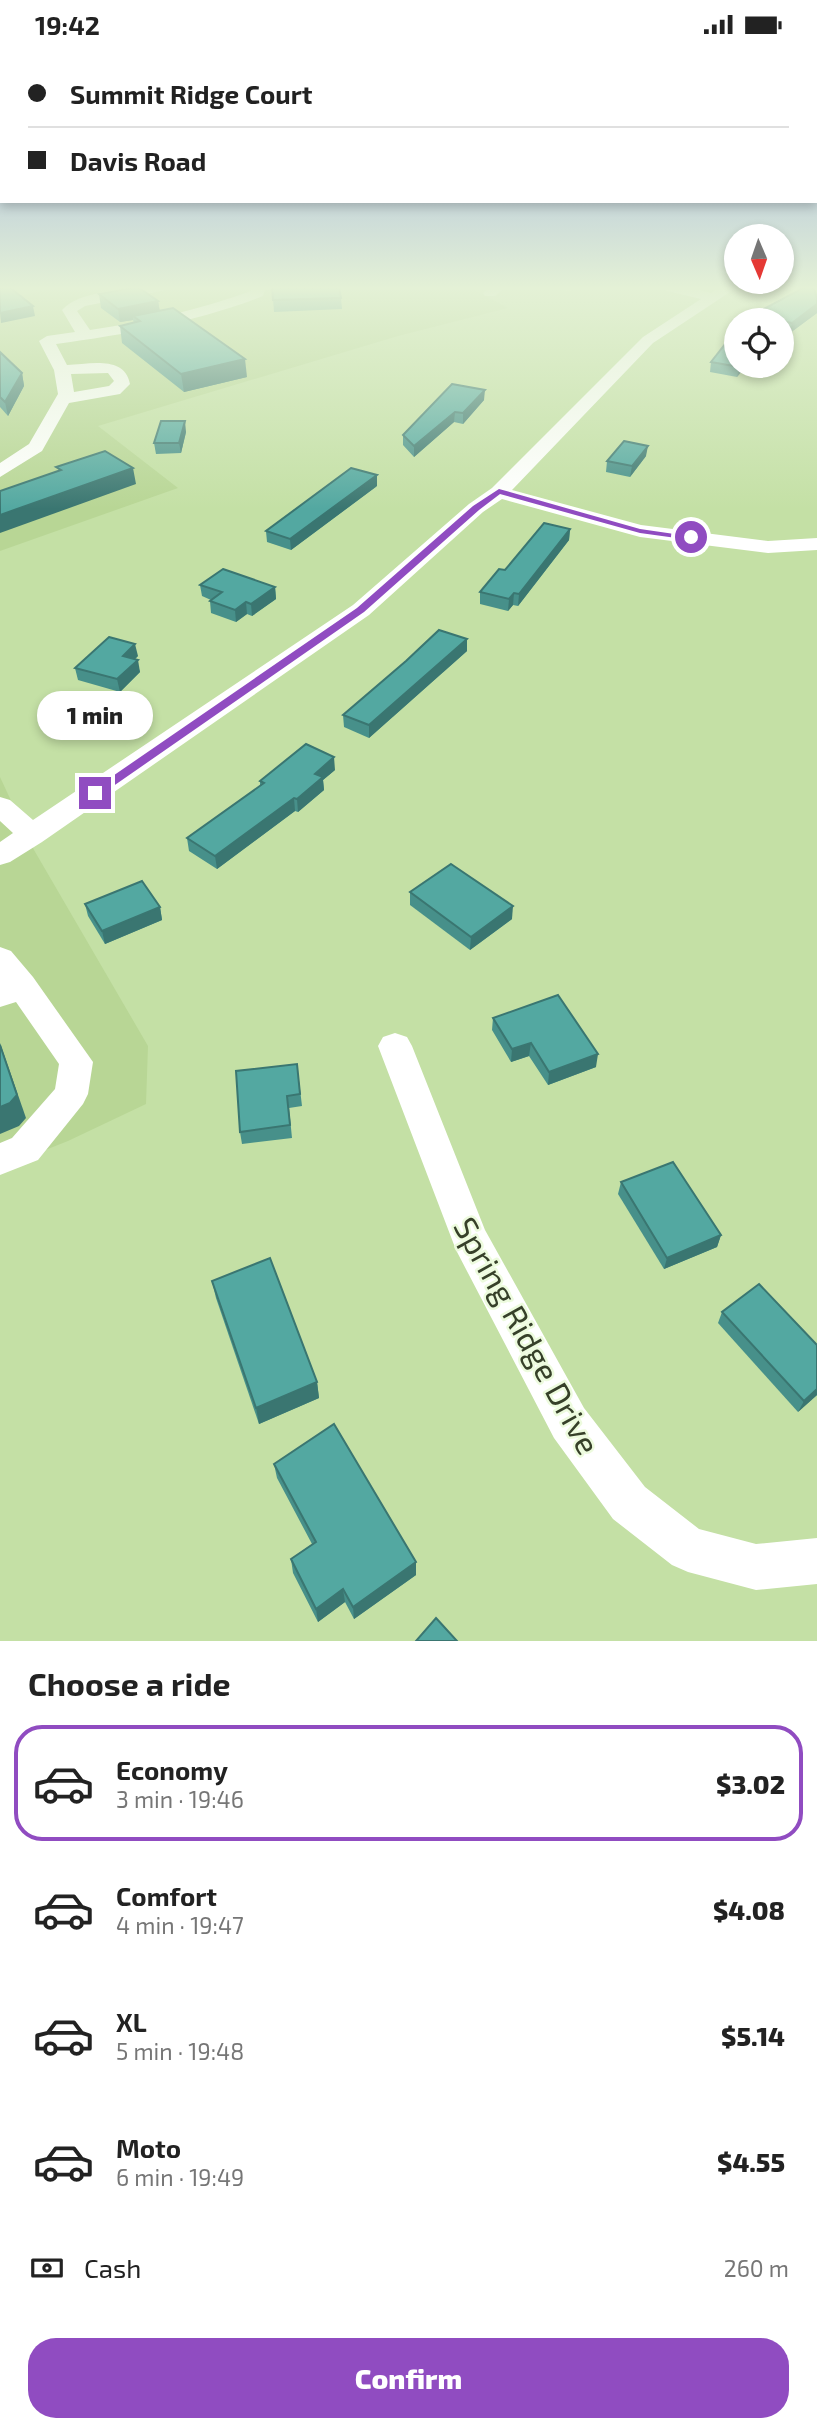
<!DOCTYPE html>
<meta charset="utf-8">
<style>
body{margin:0;font-family:"Exo 2",sans-serif;background:#f6f6f6;color:#222;height:100vh;display:flex;flex-direction:column;font-size:26px;white-space:nowrap}
*{box-sizing:border-box;margin:0}
p{font-size:23px;color:#767676}
.icon{flex:none;width:38px;height:38px;fill:none;stroke:currentColor;stroke-width:2;stroke-linecap:round;stroke-linejoin:round}
.map{position:relative;height:1592px;overflow:hidden}
.drawer{display:flex;flex-direction:column;background:#fff;flex:1}
.drawer>*{flex:none}
.guide{position:absolute;left:0px;top:0px;width:817px;height:154px;box-shadow:0 4px 10px #0003;display:grid;align-content:center;height:154px;padding:0 28px;background:#fff}
.needle{width:46px;rotate:178deg}
.buttons{position:absolute;left:724px;top:175px;display:grid;gap:14px}
.buttons a{display:grid;place-items:center;width:70px;height:70px;border-radius:50%;background:#fff;box-shadow:0 4px 10px #0003;font-size:35px}
.end{position:absolute;width:32px;height:32px;margin:-16px;border:9px solid #904cc1;background:#fff;box-shadow:0 0 0 4px #fff}
.from{border-radius:50%}
.bubble{position:absolute;height:49px;border-radius:24px;background:#fff;box-shadow:0 4px 10px #0003;font-size:23px;font-weight:800;line-height:49px;text-align:center}
.guide b{display:flex;align-items:center;gap:24px;height:66px;font-size:26px}
.guide b+b{border-top:2px solid #e0e0e0}
.guide i{width:18px;height:18px;background:#222}
ul{padding:0;list-style:none}
li{display:flex;align-items:center;gap:21px;height:116px;margin:0 14px 10px;padding:0 14px;border:4px solid transparent;border-radius:28px}
li div{flex:1}
li b{display:block;font-size:26px}
li em{font-style:normal;font-weight:800}
li.on{border-color:#904cc1}
li>.icon{width:63px;height:63px;stroke-width:1.5}
h2{padding:0 28px;font-size:32px;line-height:84px}
.pay{display:flex;align-items:center;gap:18px;height:77px;padding:0 28px;font-size:26px}
.pay p{margin-inline-start:auto}
.cta{display:flex;gap:14px;margin-top:auto;padding:14px 28px}
.cta a{flex:1;height:80px;border-radius:28px;background:#904cc1;color:#fff;font-size:28px;font-weight:800;line-height:80px;text-align:center}
.status{display:flex;justify-content:space-between;align-items:center;height:49px;padding:0 35px;background:#fff;direction:ltr}
.status svg{height:19px;fill:currentColor}
.map>svg:first-child{display:block}
.built{fill:#b8d695}
.lines{fill:none;stroke-linecap:round;stroke-linejoin:round}
.minor{fill:#fff;fill-rule:evenodd}
.wall{fill:#47908a}
.shaded-wall{fill:#3a7671}
.building{fill:#53a8a1;stroke:#3a7671;stroke-width:2}
.route{fill:#904cc1}
.labels{text-anchor:middle;dominant-baseline:central;stroke-width:5;stroke-linejoin:round;paint-order:stroke}
.near-street-label{font-size:32px;fill:#364029;stroke:#edfbde}
</style>
<div class="status"><b>19:42</b><svg viewBox="0 0 49 12"><path d="M0 12V9h3v3zM5 12V6h3v6zM10 12V3h3v9zM15 12V0h3v12zM26 1h20v11H26zM47 4h2v5h-2z"/></svg></div>
<div class="map">
<svg width="817" height="1592" viewBox="0 0 817 1592">
<rect width="100%" height="100%" fill="#c4e0a5"/>
<!-- built -->
<g class="built">
<polygon points="67,237 467,237 508,259 398,287 98,377 178,439 0,502 0,251"/>
<polygon points="0,728 34,801 148,997 146,1055 68,1092 0,1119"/>
</g>
<g class="lines">
<!-- minor -->
<g class="minor">
<path d="M 143,237 L 173,237 L 166,241 L 85,257 L 77,262 L 90,281 C 145,273 199,261 251,242 L 252,237 L 266,237 L 263,247 C 196,273 127,285 56,295 L 67,316 C 89,315 125,306 130,335 L 120,345 L 69,354 L 42,402 L 0,428 L 0,414 L 29,395 L 58,345 L 54,321 L 39,292 L 47,287 L 75,283 L 62,261 C 79,242 119,242 143,237 ZM 108,324 L 114,332 L 109,337 L 74,343 L 71,325 Z"/>
<polygon points="490,237 507,237 495,247 485,247 483,244"/>
<path d="M 553,237 L 581,237 C 575,243 559,243 553,237 Z"/>
<polygon points="657,237 682,237 711,244 722,237 739,237 653,294 512,441 641,476 768,492 817,489 817,501 768,504 640,488 502,450 483,463 369,566 42,793 10,813 0,816 0,793 13,784 0,772 0,748 10,751 33,771 353,556 469,455 492,439 643,288 701,250 659,240"/>
<polygon points="0,898 11,902 33,928 93,1013 88,1045 83,1055 38,1111 0,1126 0,1094 12,1089 55,1040 59,1015 16,953 0,958"/>
<polygon points="395,984 407,988 412,997 485,1181 584,1359 645,1438 699,1480 756,1495 817,1489 817,1535 756,1541 688,1523 672,1516 613,1470 554,1389 456,1201 378,997 383,988"/>
</g>
</g>
<!-- wall -->
<g class="wall">
<polygon points="272,237 341,249 342,260 274,263"/>
<polygon points="99,245 158,252 160,262 247,328 184,343 122,294 120,277 134,274 133,271 120,273 101,259"/>
<polygon points="817,249 817,264 790,284 782,282 782,271 743,271"/>
<polygon points="0,303 22,324 24,337 8,367 0,358"/>
<polygon points="711,313 737,317 746,317 737,328 710,323"/>
<polygon points="452,335 484,351 463,375 454,373 414,408 403,396 403,386"/>
<polygon points="186,383 181,404 156,405 154,394"/>
<polygon points="646,407 630,428 606,423 607,412"/>
<polygon points="377,437 291,501 267,493 266,482"/>
<polygon points="570,480 569,491 518,557 513,556 508,562 480,555 480,543 505,521"/>
<polygon points="200,536 275,538 276,550 252,567 247,565 236,573 211,564 210,552 211,551 202,547"/>
<polygon points="467,590 467,602 369,689 344,678 343,666 406,612"/>
<polygon points="138,607 135,610 140,623 120,643 78,631 75,619"/>
<polygon points="335,721 323,731 324,741 298,763 295,762 217,820 189,802 187,789 260,737 260,732"/>
<polygon points="410,843 512,870 470,901 410,856"/>
<polygon points="85,855 160,858 162,871 105,895 88,867"/>
<polygon points="493,969 596,1018 548,1036 529,1007 511,1013 492,981"/>
<polygon points="297,1015 302,1057 289,1059 292,1089 242,1095 240,1083"/>
<polygon points="621,1133 721,1186 717,1198 664,1220 618,1145"/>
<polygon points="212,1232 317,1333 319,1349 259,1375 216,1249"/>
<polygon points="722,1263 817,1296 817,1346 798,1363 718,1274"/>
<polygon points="274,1415 416,1526 354,1570 345,1553 318,1573 293,1524 291,1510 312,1495 277,1429"/>
</g>
<!-- shaded-wall -->
<g class="shaded-wall">
<polygon points="158,252 160,265 133,267 133,271 120,273 118,260"/>
<polygon points="817,255 817,264 790,284 792,274"/>
<polygon points="33,257 35,267 1,274 0,264"/>
<polygon points="245,310 247,328 184,343 181,325"/>
<polygon points="740,317 746,317 737,328 739,318"/>
<polygon points="22,324 24,337 8,367 5,353"/>
<polygon points="485,341 484,351 463,375 463,364"/>
<polygon points="455,363 454,373 414,408 414,397"/>
<polygon points="185,372 186,383 181,404 179,394"/>
<polygon points="648,397 646,407 630,428 632,417"/>
<polygon points="133,419 136,435 0,484 0,466"/>
<polygon points="377,426 377,437 291,501 290,490"/>
<polygon points="570,480 569,491 518,557 519,545"/>
<polygon points="275,538 276,550 252,567 251,555"/>
<polygon points="514,544 513,556 508,562 509,550"/>
<polygon points="246,553 247,565 236,573 235,561"/>
<polygon points="467,590 467,602 369,689 369,676"/>
<polygon points="135,595 138,607 125,619 123,607"/>
<polygon points="138,611 140,623 120,643 117,630"/>
<polygon points="334,708 335,721 323,731 324,741 298,763 297,750 315,725"/>
<polygon points="294,749 295,762 217,820 215,807"/>
<polygon points="513,857 512,870 470,901 471,888"/>
<polygon points="160,858 162,871 105,895 102,882"/>
<polygon points="0,994 26,1069 19,1077 0,1085"/>
<polygon points="531,994 529,1007 511,1013 512,1000"/>
<polygon points="598,1005 596,1018 548,1036 549,1023"/>
<polygon points="721,1186 717,1198 664,1220 667,1209"/>
<polygon points="317,1333 319,1349 259,1375 256,1359"/>
<polygon points="817,1340 817,1346 798,1363 804,1352"/>
<polygon points="416,1513 416,1526 354,1570 353,1558"/>
<polygon points="343,1540 345,1553 318,1573 316,1560"/>
</g>
<!-- building -->
<g class="building">
<polygon points="8,237 33,257 0,264 0,239"/>
<polygon points="272,237 339,237 341,249 273,251"/>
<polygon points="807,237 813,237 817,249 817,255 792,274 776,271 743,271"/>
<polygon points="138,238 158,252 118,260 99,245"/>
<polygon points="173,259 245,310 181,325 120,277 140,272 133,267"/>
<polygon points="737,280 737,317 740,317 739,318 711,313"/>
<polygon points="0,303 22,324 5,353 0,348"/>
<polygon points="452,335 485,341 463,364 455,363 414,397 403,386"/>
<polygon points="161,372 185,372 179,394 154,394"/>
<polygon points="624,392 648,397 632,417 607,412"/>
<polygon points="105,402 133,419 0,466 0,442 61,421 56,418"/>
<polygon points="351,419 377,426 290,490 266,482"/>
<polygon points="544,474 570,480 519,545 514,544 509,550 480,543 499,520 505,521"/>
<polygon points="223,520 275,538 251,555 246,553 235,561 210,552 222,543 200,536"/>
<polygon points="439,581 467,590 369,676 343,666 406,612"/>
<polygon points="109,588 135,595 123,607 138,611 117,630 75,619"/>
<polygon points="306,695 334,708 315,725 323,728 297,750 294,749 215,807 187,789 264,734 260,732"/>
<polygon points="451,815 513,857 471,888 410,843"/>
<polygon points="142,832 160,858 102,882 85,855"/>
<polygon points="558,946 598,1005 549,1023 531,994 512,1000 493,969"/>
<polygon points="0,996 17,1046 10,1054 0,1058"/>
<polygon points="297,1015 300,1045 287,1047 290,1076 240,1083 236,1022"/>
<polygon points="673,1113 721,1186 667,1209 621,1133"/>
<polygon points="270,1209 317,1333 256,1359 212,1232"/>
<polygon points="759,1235 817,1296 817,1340 804,1352 722,1263"/>
<polygon points="334,1375 416,1513 353,1558 343,1540 316,1560 291,1510 316,1493 274,1415"/>
<polygon points="436,1569 457,1592 416,1592"/>
</g>
<!-- sky -->
<linearGradient id="sky" x2="0" y2="1"><stop stop-color="#95aadf"/><stop offset="0.52" stop-color="#e4f1d6"/><stop offset="1" stop-color="#e4f1d6" stop-opacity="0"/></linearGradient>
<rect width="817" height="460" fill="url(#sky)"/>
<!-- route -->
<polygon class="route" points="499,440 640,480 695,488 691,491 640,484 500,445 479,461 364,563 99,747 91,747 91,742 357,559 473,457"/>
<g class="labels">
<!-- near-street labels -->
<g class="near-street-label">
<text transform="translate(528 1286) rotate(61)">Spring Ridge Drive</text>
</g>
</g>
</svg>
<div class="buttons">
<a><svg class="needle" viewBox="-14 -14 28 28"><path d="M0-13l5 13h-10z" fill="#e53935"/><path d="M0 13l5-13h-10z" fill="#767676"/></svg></a>
<a><svg class="icon" aria-label="locate" viewBox="0 0 24 24"><circle cx="12" cy="12" r="6"/><path d="M12 2v4M12 18v4M2 12h4M18 12h4"/></svg></a>
</div>
<i class="end from" style="left:691px;top:488px"></i>
<i class="end" style="left:95px;top:744px"></i>
<div class="bubble" style="left:37px;top:642px;width:116px">1 min</div>
<div class="guide">
<b><i class="from"></i>Summit Ridge Court</b>
<b><i></i>Davis Road</b>
</div>
</div>
<section class="drawer">
<h2>Choose a ride</h2>
<ul>
<li class="on"><svg class="icon" aria-label="car" viewBox="0 0 24 24"><path d="M5 17H2v-5l4-1 3-4h7l3 4 3 1v5h-3M9 17h6M6 11h13"/><circle cx="7" cy="17" r="2"/><circle cx="17" cy="17" r="2"/></svg><div><b>Economy</b><p>3 min · 19:46</p></div><em>$3.02</em></li>
<li><svg class="icon" aria-label="car" viewBox="0 0 24 24"><path d="M5 17H2v-5l4-1 3-4h7l3 4 3 1v5h-3M9 17h6M6 11h13"/><circle cx="7" cy="17" r="2"/><circle cx="17" cy="17" r="2"/></svg><div><b>Comfort</b><p>4 min · 19:47</p></div><em>$4.08</em></li>
<li><svg class="icon" aria-label="car" viewBox="0 0 24 24"><path d="M5 17H2v-5l4-1 3-4h7l3 4 3 1v5h-3M9 17h6M6 11h13"/><circle cx="7" cy="17" r="2"/><circle cx="17" cy="17" r="2"/></svg><div><b>XL</b><p>5 min · 19:48</p></div><em>$5.14</em></li>
<li><svg class="icon" aria-label="car" viewBox="0 0 24 24"><path d="M5 17H2v-5l4-1 3-4h7l3 4 3 1v5h-3M9 17h6M6 11h13"/><circle cx="7" cy="17" r="2"/><circle cx="17" cy="17" r="2"/></svg><div><b>Moto</b><p>6 min · 19:49</p></div><em>$4.55</em></li>
</ul>
<div class="pay"><svg class="icon" aria-label="cash" viewBox="0 0 24 24"><path d="M3 7h18v10H3z"/><circle cx="12" cy="12" r="2"/></svg>Cash<p>260 m</p></div>
<div class="cta"><a>Confirm</a></div>
</section>
